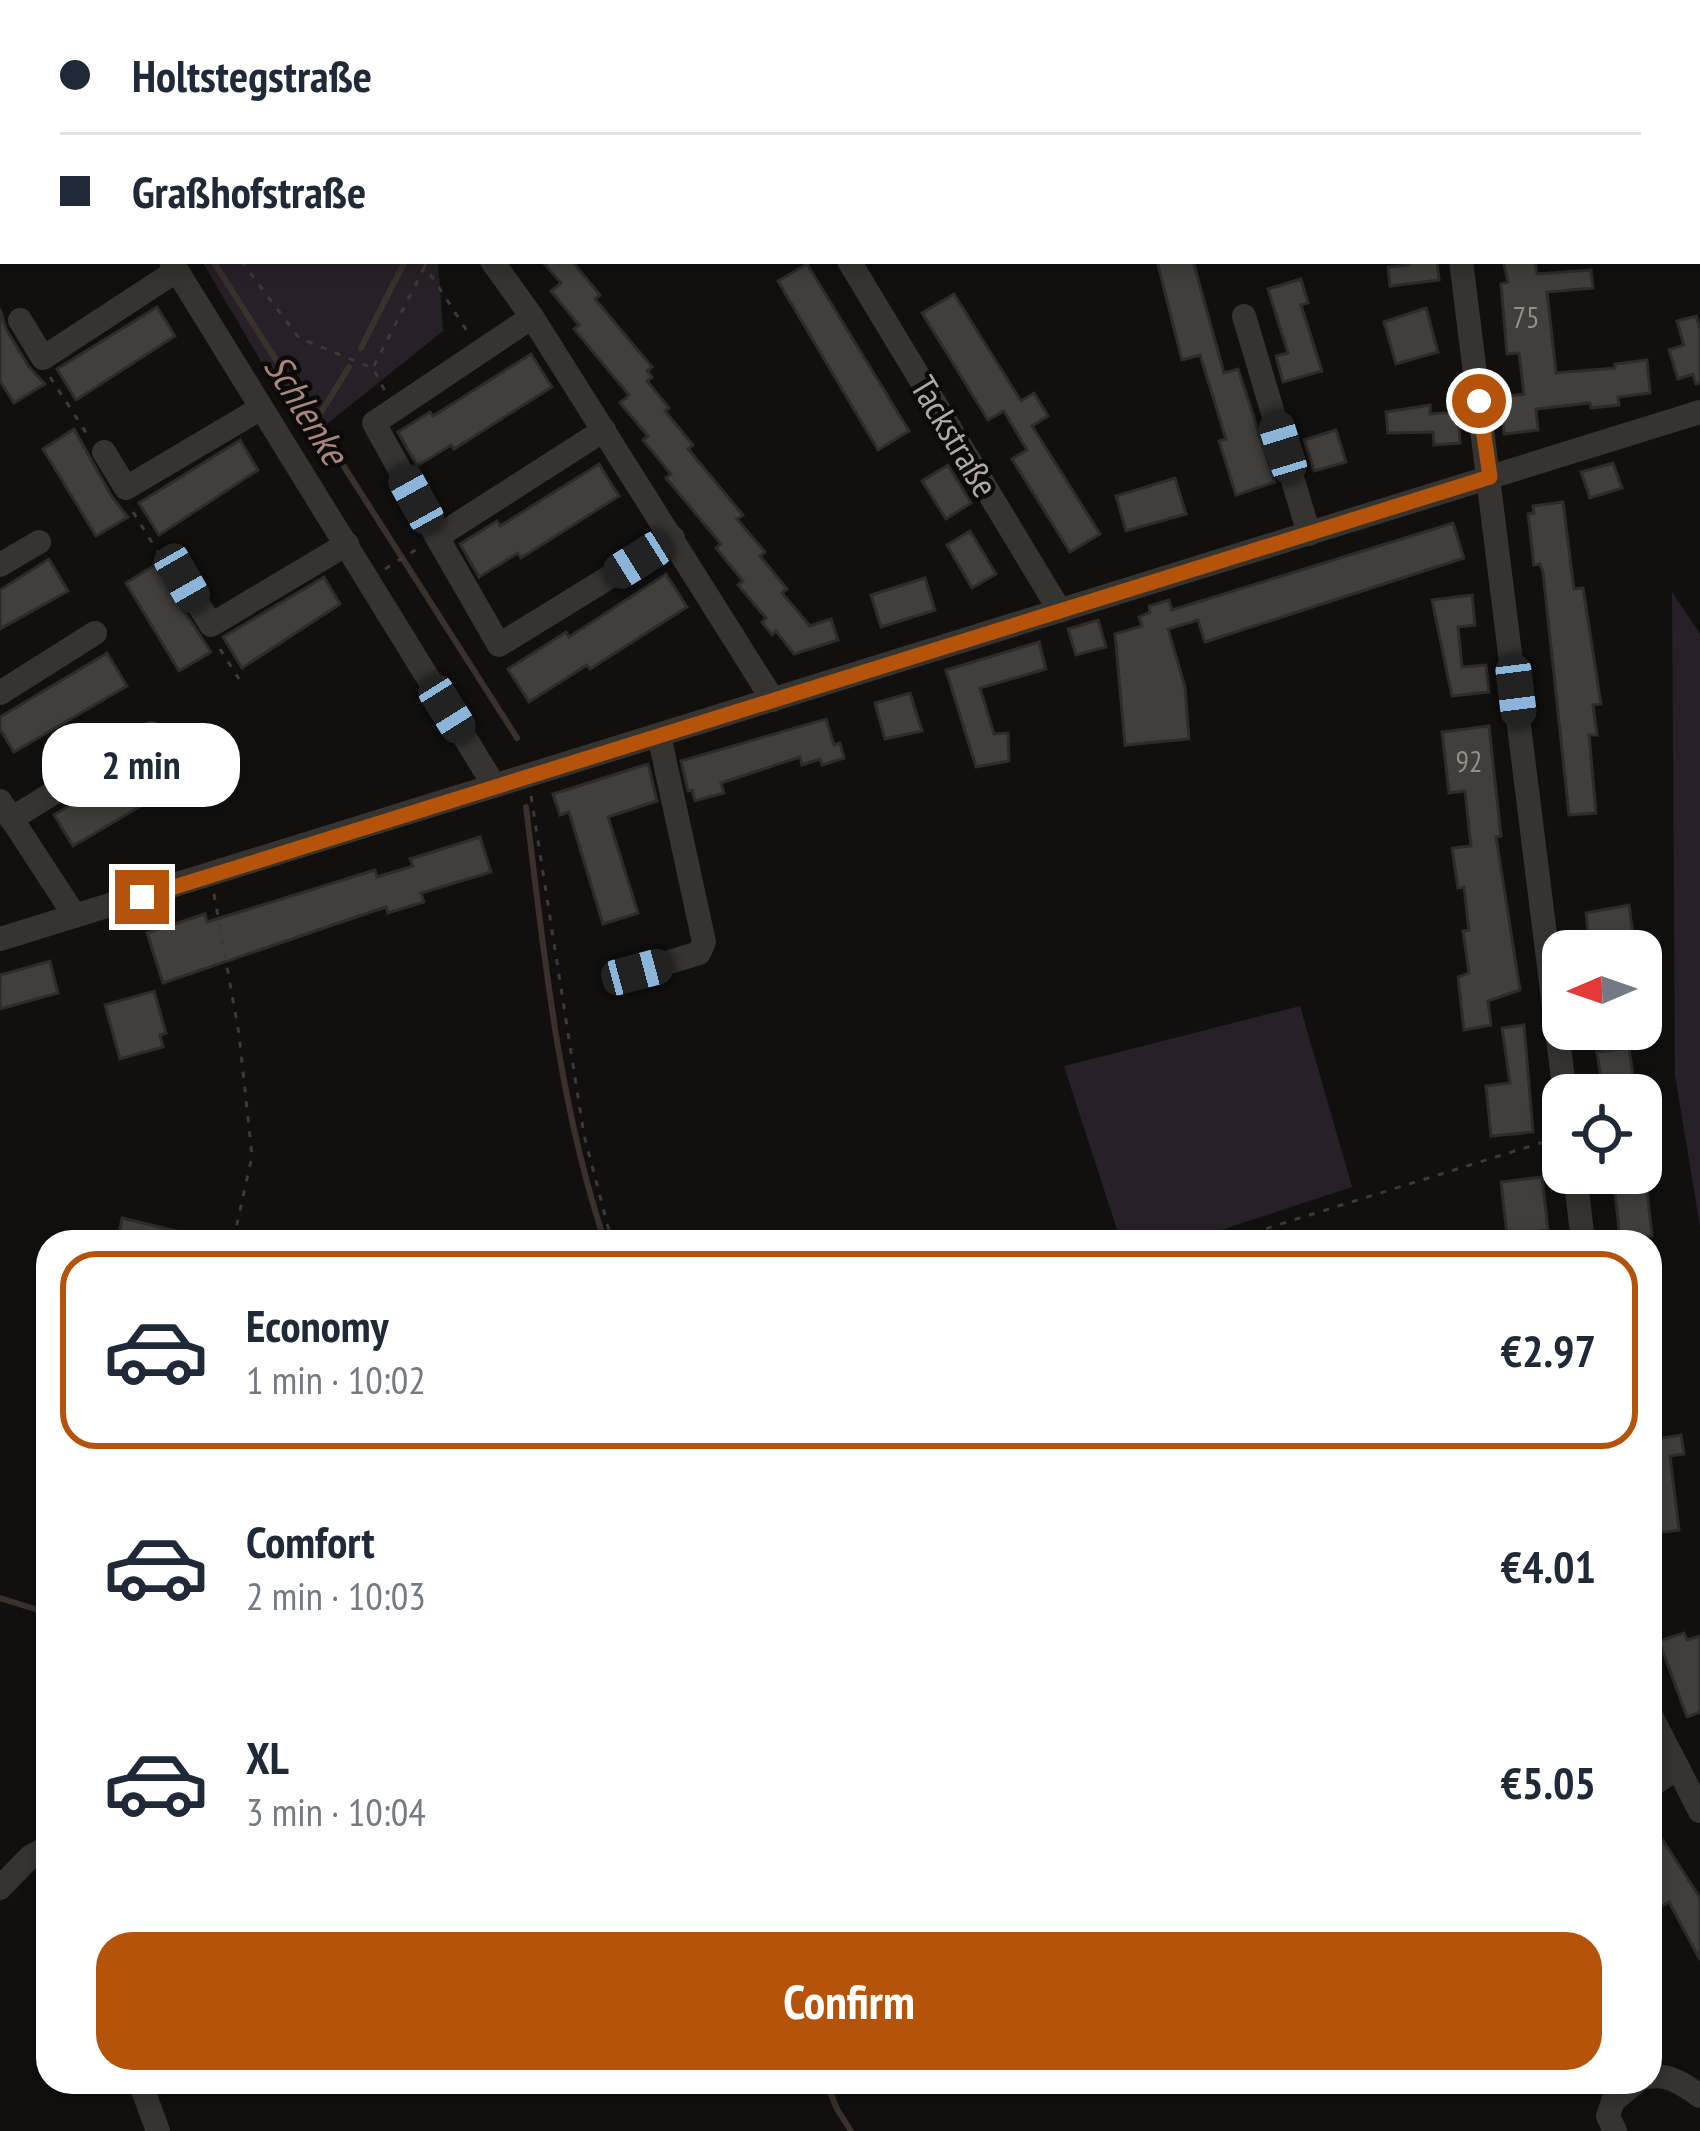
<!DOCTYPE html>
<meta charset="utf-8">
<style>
body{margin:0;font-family:"PT Sans Narrow",sans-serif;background:#f6f6f7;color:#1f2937;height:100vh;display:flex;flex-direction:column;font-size:45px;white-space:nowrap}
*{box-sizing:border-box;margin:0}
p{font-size:39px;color:#747a83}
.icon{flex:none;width:66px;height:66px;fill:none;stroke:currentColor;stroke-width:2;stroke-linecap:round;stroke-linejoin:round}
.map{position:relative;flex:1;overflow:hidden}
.panel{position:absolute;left:36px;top:1230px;width:1626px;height:864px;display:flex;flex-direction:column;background:#fff;border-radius:36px;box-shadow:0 6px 18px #0003}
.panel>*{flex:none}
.banner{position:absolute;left:0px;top:0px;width:1701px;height:264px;box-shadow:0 6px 18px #0003;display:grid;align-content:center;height:264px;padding:0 60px;background:#fff}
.needle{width:78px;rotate:268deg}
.controls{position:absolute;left:1542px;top:930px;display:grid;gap:24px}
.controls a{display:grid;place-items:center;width:120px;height:120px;border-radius:24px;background:#fff;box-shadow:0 6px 18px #0003;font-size:60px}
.end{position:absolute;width:54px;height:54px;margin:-27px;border:15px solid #b45309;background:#fff;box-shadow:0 0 0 6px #fff}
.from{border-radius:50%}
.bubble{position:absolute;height:84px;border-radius:36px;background:#fff;box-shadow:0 6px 18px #0003;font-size:39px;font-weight:600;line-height:84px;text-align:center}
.car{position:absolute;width:36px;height:72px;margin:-36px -18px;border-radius:15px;box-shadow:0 0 9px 3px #0007;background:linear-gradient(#222 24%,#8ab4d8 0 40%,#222 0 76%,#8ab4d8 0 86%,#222 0)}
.banner b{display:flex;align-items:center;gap:42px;height:114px;font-size:45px}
.banner b+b{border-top:3px solid #e0e1e3}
.banner i{width:30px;height:30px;background:#1f2937}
ul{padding:21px 0 0;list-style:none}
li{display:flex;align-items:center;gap:36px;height:198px;margin:0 24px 18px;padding:0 36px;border:6px solid transparent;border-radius:36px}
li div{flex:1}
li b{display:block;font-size:45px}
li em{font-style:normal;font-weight:600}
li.current{border-color:#b45309}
li>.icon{width:108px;height:108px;stroke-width:1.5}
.action{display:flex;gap:24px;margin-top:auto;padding:24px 60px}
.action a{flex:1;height:138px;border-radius:36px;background:#b45309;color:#fff;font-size:48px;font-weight:600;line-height:138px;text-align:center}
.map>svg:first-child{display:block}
.green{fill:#272028}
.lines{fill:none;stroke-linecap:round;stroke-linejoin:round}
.stream{stroke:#3a302c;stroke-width:6}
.building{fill:#413f3b;stroke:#2d2c2a;stroke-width:3}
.path{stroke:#3c3a37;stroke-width:3;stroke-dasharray:6 9;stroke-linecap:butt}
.minor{stroke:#353431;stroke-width:24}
.route{stroke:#b45309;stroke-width:15}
.labels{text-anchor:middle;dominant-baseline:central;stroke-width:9;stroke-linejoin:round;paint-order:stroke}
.number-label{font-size:30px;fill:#958e88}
.street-label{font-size:36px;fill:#b1a9a1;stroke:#0c0b0b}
.water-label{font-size:39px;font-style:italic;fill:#ab8579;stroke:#0c0b0b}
</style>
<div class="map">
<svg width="1700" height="2131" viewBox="0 0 1700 2131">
<rect width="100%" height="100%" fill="#11100f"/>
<!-- green -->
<g class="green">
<polygon points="202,261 438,261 443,331 307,440"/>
<polygon points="1672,592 1700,634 1700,1227 1675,1075"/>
<polygon points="1300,1006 1352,1187 1185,1242 1121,1242 1064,1066"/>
</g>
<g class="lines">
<!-- stream -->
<g class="stream">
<polyline points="461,3 462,0"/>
<polyline points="0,121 3,122"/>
<polyline points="213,261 517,738"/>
<polyline points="361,348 405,261"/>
<polyline points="315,422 349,367"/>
<path d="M 526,807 C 544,952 558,1102 605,1242"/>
<polyline points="0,1598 48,1613"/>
<polyline points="826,2082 837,2109 851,2131"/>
</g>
</g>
<!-- building -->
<g class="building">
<polygon points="542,261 572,261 600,295 595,299 652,367 647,371 652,377 647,381 669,408 665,411 693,445 688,449 743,515 737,519 765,552 760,556 787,589 782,593 810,626 831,619 838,640 794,654 776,631 772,635 762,622 766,618 738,585 743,581 716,548 721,544 666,478 671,474 643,440 648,436 620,403 629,395 574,329 579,325 551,291 561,283"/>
<polygon points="1157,261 1193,261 1224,373 1238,369 1275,482 1236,495 1219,441 1226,439 1200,355 1182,360"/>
<polygon points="1408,261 1437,261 1439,280 1390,286 1388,267 1409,265"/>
<polygon points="1503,261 1535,261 1537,274 1591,270 1593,288 1547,292 1556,373 1615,368 1615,364 1647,360 1650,393 1618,397 1619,405 1591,408 1590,403 1536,409 1538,430 1504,434 1500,397 1524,394 1519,353 1507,354 1501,284 1508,282"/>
<polygon points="807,264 909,431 878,450 778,281"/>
<polygon points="1301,279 1308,303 1301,305 1322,371 1283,382 1276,356 1288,353 1268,289"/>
<polygon points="954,294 1021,401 1034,393 1048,416 1032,426 1100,534 1070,552 1012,459 1027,450 1004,411 988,420 922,313"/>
<polygon points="157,307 175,336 76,400 57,369"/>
<polygon points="1426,308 1438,352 1396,364 1384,322"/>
<polygon points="0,309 6,329 29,367 45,384 14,403 0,381"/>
<polygon points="1696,316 1700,329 1700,383 1696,384 1693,374 1678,379 1669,350 1684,345 1677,321"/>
<polygon points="531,354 552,387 454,449 451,445 417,466 398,432 430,412 433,416"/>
<polygon points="1430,405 1430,414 1458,412 1460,443 1434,445 1433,432 1388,433 1386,412"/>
<polygon points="74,429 112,497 128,517 96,536 43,449"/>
<polygon points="1336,430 1346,462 1314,471 1304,440"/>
<polygon points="240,440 258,470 159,535 139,503"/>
<polygon points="1613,463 1622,488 1590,498 1581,472"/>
<polygon points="599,464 619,496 521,558 518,553 479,577 460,544 497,521 500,526"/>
<polygon points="948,465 971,503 946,519 922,481"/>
<polygon points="1175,478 1186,514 1126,531 1116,496"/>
<polygon points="1563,502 1574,589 1583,588 1601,704 1593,705 1597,735 1589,735 1596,813 1569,815 1543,572 1540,564 1534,565 1528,514 1534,513 1533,506"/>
<polygon points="1453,523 1464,558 1205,642 1198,620 1168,629 1185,687 1189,739 1125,745 1115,634 1142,626 1139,617 1150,612 1149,606 1169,600 1172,610"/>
<polygon points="970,531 996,574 972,588 947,545"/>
<polygon points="49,559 68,591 0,629 0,590"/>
<polygon points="158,563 168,587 211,652 179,671 126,583"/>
<polygon points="666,574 687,607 590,669 587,665 529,702 508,669 566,632 569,637"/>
<polygon points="324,577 340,604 242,668 223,637"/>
<polygon points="925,578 935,610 881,627 871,595"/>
<polygon points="1472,595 1475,625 1458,627 1462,667 1486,665 1489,692 1452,696 1432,600"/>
<polygon points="1098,620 1106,647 1076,655 1068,629"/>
<polygon points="1039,642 1046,669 980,688 994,734 1008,733 1009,761 976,767 946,670"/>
<polygon points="107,653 127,686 14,752 0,729 0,717"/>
<polygon points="910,693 922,731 885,739 875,703"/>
<polygon points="826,719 834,745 840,743 844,758 822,765 820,759 802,765 800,757 721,783 724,793 695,801 692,790 688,791 681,761"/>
<polygon points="1489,726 1501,836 1496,837 1520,990 1488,1001 1491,1025 1464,1030 1458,977 1469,973 1463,931 1469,930 1464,887 1458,888 1452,848 1471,846 1465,791 1449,793 1442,732"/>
<polygon points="165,748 185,780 73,846 54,815"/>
<polygon points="648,764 657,801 608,817 638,913 603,924 569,812 560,815 553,794"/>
<polygon points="480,837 491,872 421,893 424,902 388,913 386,907 368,913 163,983 147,933 205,914 207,922 375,870 377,877 413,866 410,859"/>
<polygon points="1629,905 1635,951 1590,951 1586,913"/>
<polygon points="50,961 58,993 0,1009 0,975"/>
<polygon points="154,991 166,1033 160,1035 163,1047 120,1059 105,1005"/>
<polygon points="1524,1025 1533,1132 1491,1136 1486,1086 1510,1083 1502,1028"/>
<polygon points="1629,1048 1636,1095 1603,1095 1597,1052"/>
<polygon points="1613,1173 1645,1173 1652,1236 1620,1239"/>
<polygon points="1542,1177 1548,1230 1507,1235 1501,1182"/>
<polygon points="122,1218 193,1235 193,1242 118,1240"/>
<polygon points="1681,1435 1684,1454 1670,1456 1679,1530 1650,1534 1650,1440"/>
<polygon points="1684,1633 1687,1640 1700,1636 1700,1712 1687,1717 1659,1641"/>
<polygon points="1650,1820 1700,1898 1700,1960 1669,1902 1658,1909 1650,1896"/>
</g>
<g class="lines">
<!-- path -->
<g class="path">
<polyline points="977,0 978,3"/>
<polyline points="1087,0 1088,3"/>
<polyline points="293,3 296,0"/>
<polyline points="471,3 472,0"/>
<polyline points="0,102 3,102"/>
<polyline points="241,261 299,338 373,368 385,391"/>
<polyline points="426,261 425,266 467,331"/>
<polyline points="374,366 425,266"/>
<polyline points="50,377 87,434"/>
<polyline points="133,512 166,565"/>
<polyline points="385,569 417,549"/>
<polyline points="220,649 239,679"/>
<polyline points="531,796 584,1135 612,1242"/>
<polyline points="214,894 239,1034 252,1156 233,1242"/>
<polyline points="1223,1242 1563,1136"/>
</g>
<!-- minor -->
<g class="minor">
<polyline points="689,0 691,3"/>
<polyline points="1202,0 1203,3"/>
<polyline points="1317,0 1318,3"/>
<polyline points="1428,0 1428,3"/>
<polyline points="7,3 8,0"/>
<polyline points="196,3 199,0"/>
<polyline points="1358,3 1368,0"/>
<polyline points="0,197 3,195"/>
<polyline points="171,261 494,785"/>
<polyline points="492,261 532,317 773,700"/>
<polyline points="849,261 1060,611"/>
<polyline points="1461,261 1565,1095"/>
<polyline points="1244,316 1309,534"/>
<polyline points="20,320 43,358 176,271"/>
<polyline points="604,430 437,537 499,645 673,538"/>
<polyline points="104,452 126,488 261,408"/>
<polyline points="437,537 374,423 532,317"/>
<polyline points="0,565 39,542"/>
<polyline points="182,578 211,625 347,544"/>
<polyline points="0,693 95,633"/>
<polyline points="0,801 75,916"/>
<polyline points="11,819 151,733"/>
<polyline points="0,939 1700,412"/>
<polyline points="637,972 699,953 704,942 659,735"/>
<polyline points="1575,1173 1583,1242"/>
<polyline points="1650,1714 1700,1811"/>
<polyline points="1650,1786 1678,1768"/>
<polyline points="0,1888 30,1857 48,1847"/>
<path d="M 1650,2077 C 1668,2073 1686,2086 1700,2096"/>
<polyline points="140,2082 158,2131"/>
<polyline points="1615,2131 1608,2116 1613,2101 1636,2082"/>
</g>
</g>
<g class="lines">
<!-- route -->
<polyline class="route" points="142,897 1490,477 1479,401"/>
</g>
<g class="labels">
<!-- number labels -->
<g class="number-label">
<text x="1526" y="316">75</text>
<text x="1469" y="760">92</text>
</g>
<!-- street labels -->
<g class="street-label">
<text transform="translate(955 436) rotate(59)">Tackstraße</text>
</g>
<!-- water labels -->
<g class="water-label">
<text transform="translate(307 409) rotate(58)">Schlenke</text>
</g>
</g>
</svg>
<div class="controls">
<a><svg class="needle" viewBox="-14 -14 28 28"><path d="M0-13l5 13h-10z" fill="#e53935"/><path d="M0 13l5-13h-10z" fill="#747a83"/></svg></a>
<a><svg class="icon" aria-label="locate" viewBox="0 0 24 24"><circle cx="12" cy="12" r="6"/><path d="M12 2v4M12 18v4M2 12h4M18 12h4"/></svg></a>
</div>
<i class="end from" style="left:1479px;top:401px"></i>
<i class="end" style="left:142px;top:897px"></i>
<div class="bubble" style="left:42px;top:723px;width:198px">2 min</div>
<i class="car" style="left:1283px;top:447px;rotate:343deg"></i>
<i class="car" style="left:416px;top:499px;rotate:331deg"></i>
<i class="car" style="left:638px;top:560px;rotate:238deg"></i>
<i class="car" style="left:182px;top:578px;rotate:150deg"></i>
<i class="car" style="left:1516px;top:691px;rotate:173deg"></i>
<i class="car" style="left:447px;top:709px;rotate:148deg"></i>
<i class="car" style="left:637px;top:972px;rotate:75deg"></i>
<div class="banner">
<b><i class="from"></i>Holtstegstraße</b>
<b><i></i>Graßhofstraße</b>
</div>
<section class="panel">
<ul>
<li class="current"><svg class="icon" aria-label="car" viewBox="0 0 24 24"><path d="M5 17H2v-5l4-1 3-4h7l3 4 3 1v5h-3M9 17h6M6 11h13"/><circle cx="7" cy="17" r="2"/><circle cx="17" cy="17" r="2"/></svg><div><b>Economy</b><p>1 min · 10:02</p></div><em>€2.97</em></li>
<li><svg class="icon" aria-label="car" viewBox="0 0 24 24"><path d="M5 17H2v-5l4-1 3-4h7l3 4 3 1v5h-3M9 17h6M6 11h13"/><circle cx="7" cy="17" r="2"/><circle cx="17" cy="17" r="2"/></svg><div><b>Comfort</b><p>2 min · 10:03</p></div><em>€4.01</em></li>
<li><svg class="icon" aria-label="car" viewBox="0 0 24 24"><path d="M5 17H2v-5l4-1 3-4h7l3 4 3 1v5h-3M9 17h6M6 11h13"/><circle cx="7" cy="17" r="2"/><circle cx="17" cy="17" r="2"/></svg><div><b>XL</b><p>3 min · 10:04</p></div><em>€5.05</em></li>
</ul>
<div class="action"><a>Confirm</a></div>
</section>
</div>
